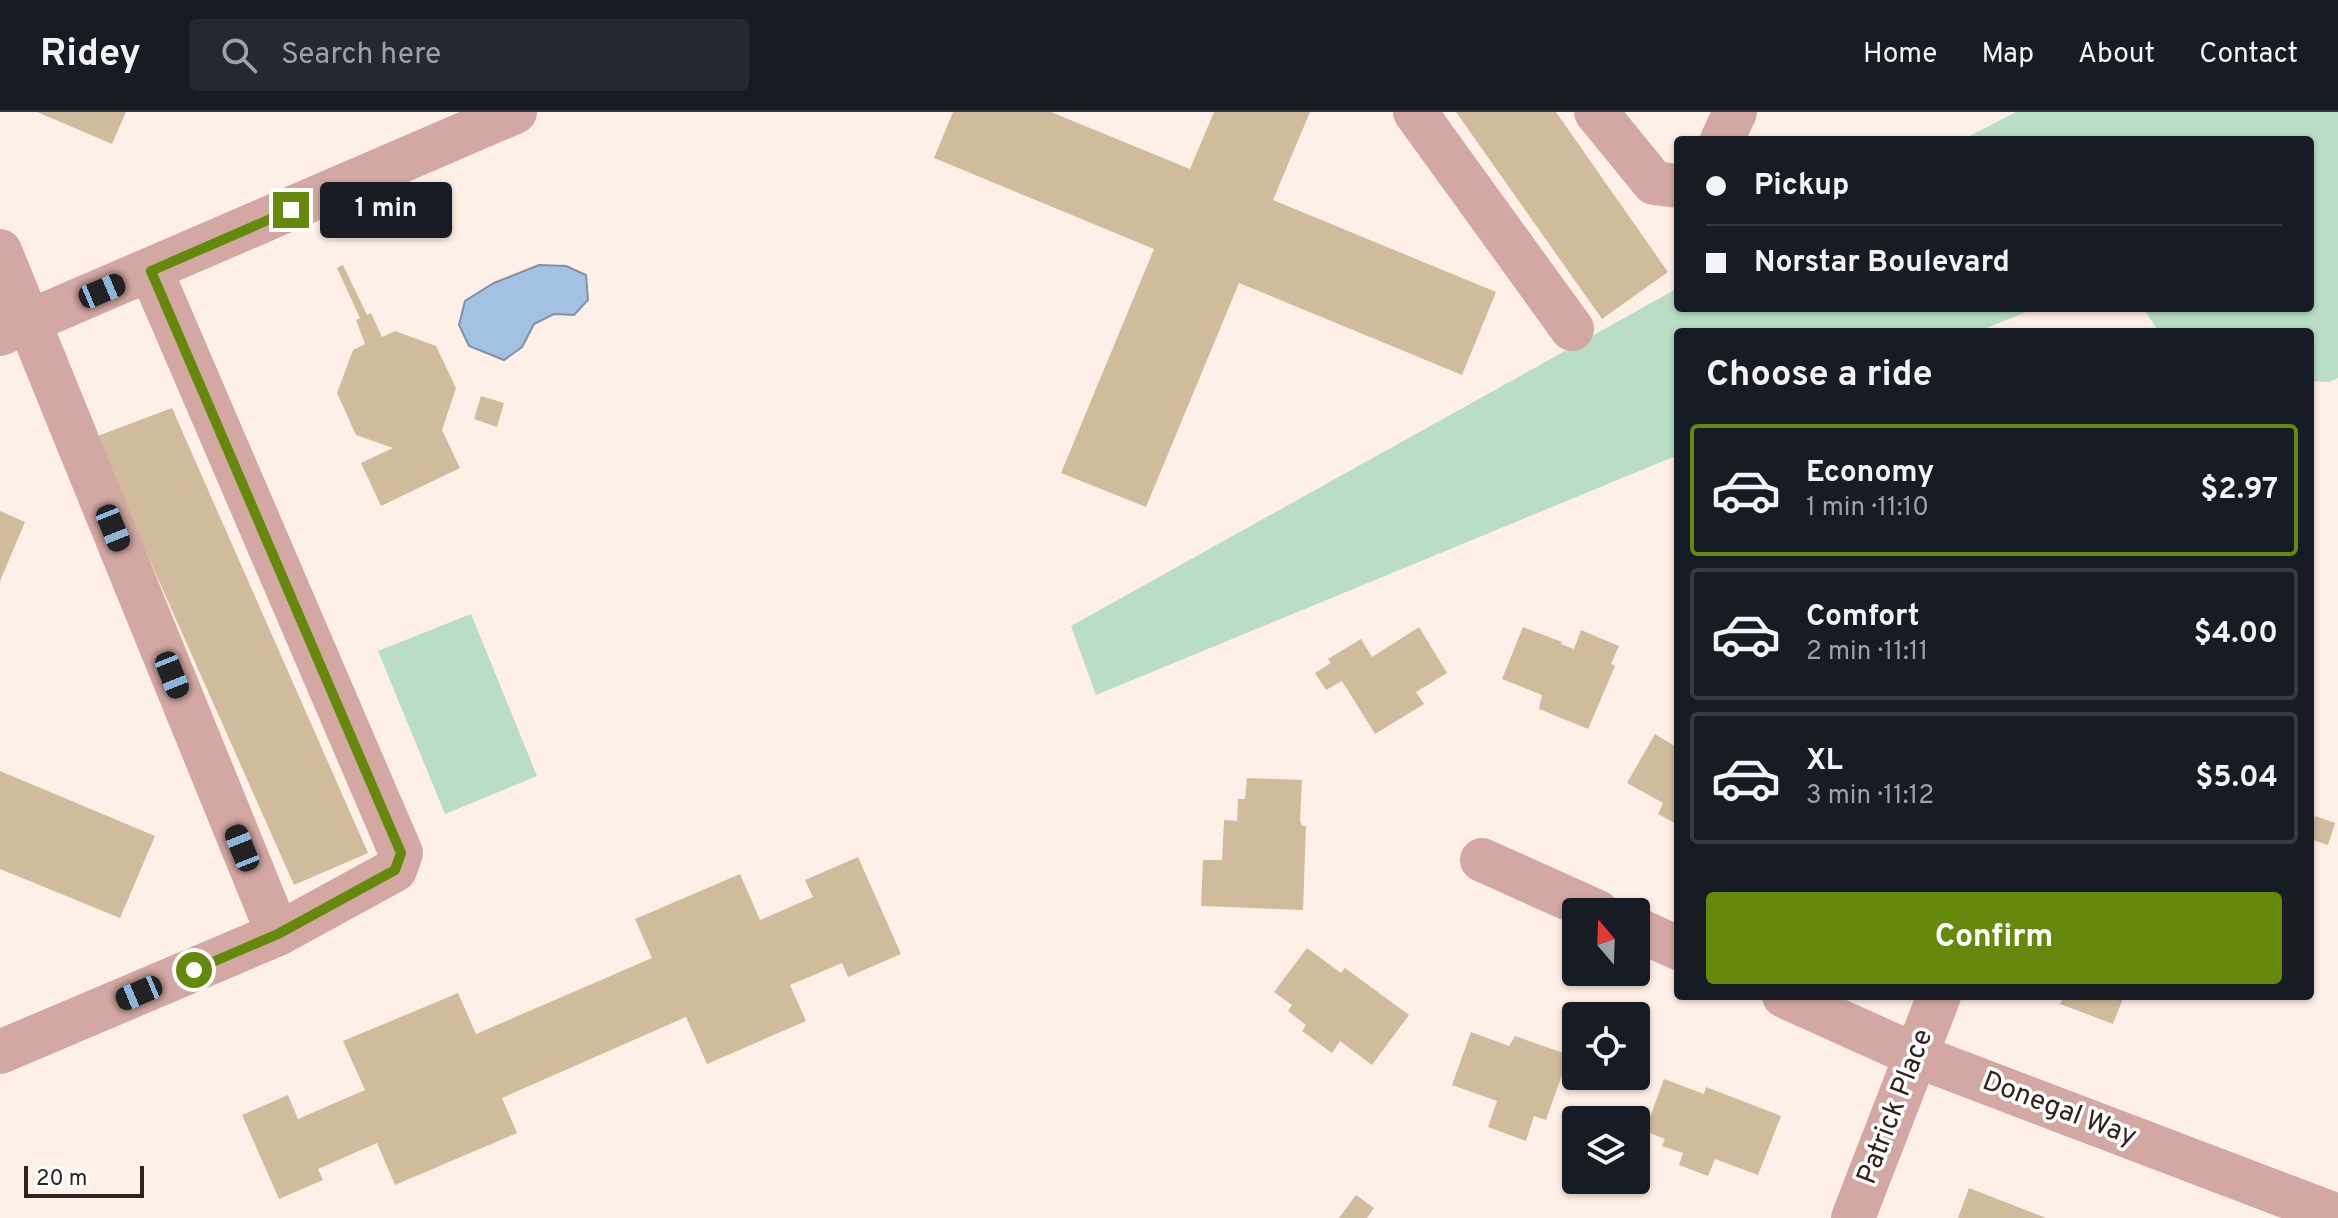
<!DOCTYPE html>
<meta charset="utf-8">
<style>
body{margin:0;font-family:Overpass,sans-serif;background:#242831;color:#f1f3f6;height:100vh;display:flex;flex-direction:column;font-size:30px;white-space:nowrap}
*{box-sizing:border-box;margin:0}
p{font-size:26px;color:#9ea1a6}
.icon{flex:none;width:44px;height:44px;fill:none;stroke:currentColor;stroke-width:2;stroke-linecap:round;stroke-linejoin:round}
.map{position:relative;flex:1;overflow:hidden}
.details{position:absolute;left:1674px;top:216px;width:640px;height:672px;display:flex;flex-direction:column;background:#171b24;border-radius:8px;box-shadow:0 2px 6px #0004}
.details>*{flex:none}
.top-card{position:absolute;left:1674px;top:24px;width:640px;height:176px;border-radius:8px;box-shadow:0 2px 6px #0004;display:grid;align-content:center;height:176px;padding:0 32px;background:#171b24}
.needle{width:52px;rotate:341deg}
.tools{position:absolute;left:1562px;top:786px;display:grid;gap:16px}
.tools a{display:grid;place-items:center;width:88px;height:88px;border-radius:8px;background:#171b24;box-shadow:0 2px 6px #0004;font-size:40px}
.scale{position:absolute;left:24px;bottom:20px;width:120px;box-sizing:border-box;padding-left:8px;border:4px solid #31231c;border-top:0;font-size:22px;line-height:28px;white-space:nowrap;color:#31231c;-webkit-text-stroke:6px #fff;paint-order:stroke}
.end{position:absolute;width:36px;height:36px;margin:-18px;border:10px solid #65890d;background:#fff;box-shadow:0 0 0 4px #fff}
.from{border-radius:50%}
.bubble{position:absolute;height:56px;border-radius:8px;background:#171b24;box-shadow:0 2px 6px #0004;font-size:26px;font-weight:700;line-height:56px;text-align:center}
.car{position:absolute;width:24px;height:48px;margin:-24px -12px;border-radius:10px;box-shadow:0 0 6px 2px #0007;background:linear-gradient(#222 24%,#8ab4d8 0 40%,#222 0 76%,#8ab4d8 0 86%,#222 0)}
.top-card b{display:flex;align-items:center;gap:28px;height:76px;font-size:30px}
.top-card b+b{border-top:2px solid #363941}
.top-card i{width:20px;height:20px;background:#f1f3f6}
ul{padding:0;list-style:none}
li{display:flex;align-items:center;gap:24px;height:132px;margin:0 16px 12px;padding:0 16px;border:4px solid #363941;border-radius:8px}
li div{flex:1}
li b{display:block;font-size:30px}
li em{font-style:normal;font-weight:700}
li.selected{border-color:#65890d}
li>.icon{width:72px;height:72px;stroke-width:1.5}
h2{padding:0 32px;font-size:36px;line-height:96px}
.action{display:flex;gap:16px;margin-top:auto;padding:16px 32px}
.action a{flex:1;height:92px;border-radius:8px;background:#65890d;color:#fff;font-size:32px;font-weight:700;line-height:92px;text-align:center}
header{display:flex;align-items:center;gap:48px;box-sizing:border-box;height:112px;padding:0 40px;background:#171b24;border-bottom:2px solid #363941}
header strong{font-size:38px}
nav{display:flex;gap:44px;margin-inline-start:auto;font-size:28px}
.search{width:560px;height:72px;background:#242831;display:flex;align-items:center;gap:20px;box-sizing:border-box;padding:0 28px;border-radius:8px;color:#9ea1a6;font-size:30px}
.map>svg:first-child{display:block}
.green{fill:#b9ddc6}
.water{fill:#a3c1e2;stroke:#8192a7;stroke-width:2}
.building{fill:#d0bc9c}
.lines{fill:none;stroke-linecap:round;stroke-linejoin:round}
.minor{stroke:#d4a8a2;stroke-width:44}
.route{stroke:#65890d;stroke-width:10}
.labels{text-anchor:middle;dominant-baseline:central;stroke-width:7;stroke-linejoin:round;paint-order:stroke}
.street-label{font-size:28px;fill:#31231c;stroke:#fff}
</style>
<header>
<strong>Ridey</strong>
<div class="search"><svg class="icon" aria-label="search" viewBox="0 0 24 24"><circle cx="10" cy="10" r="6"/><path d="M15 15l6 6"/></svg>Search here</div>
<nav><a>Home</a><a>Map</a><a>About</a><a>Contact</a></nav>
</header>
<div class="map">
<svg width="2338" height="1106" viewBox="0 0 2338 1106">
<rect width="100%" height="100%" fill="#feefe7"/>
<!-- green -->
<g class="green">
<polygon points="2016,0 2338,0 2338,266 2329,270 2310,269 2310,220 2159,220 2143,196 2310,196 2310,28 1962,28"/>
<polygon points="1678,176 1678,196 2036,196 1977,220 1678,220 1678,343 1096,583 1071,514"/>
<polygon points="471,502 537,664 445,702 378,539"/>
</g>
<!-- water -->
<polygon class="water" points="539,153 566,154 586,163 588,188 574,203 554,202 534,212 522,235 504,248 469,234 459,213 465,189 494,171"/>
<!-- building -->
<g class="building">
<polygon points="37,0 126,0 112,32"/>
<polygon points="953,0 1051,0 1190,57 1214,0 1310,0 1273,88 1496,180 1462,263 1239,171 1146,395 1061,361 1154,137 934,46"/>
<polygon points="1456,0 1556,0 1668,160 1602,207"/>
<polygon points="343,153 367,203 371,201 382,225 395,219 436,234 456,276 442,318 460,356 381,394 361,351 393,336 356,323 337,281 353,238 365,232 356,208 360,206 337,156"/>
<polygon points="481,284 504,291 497,315 474,307"/>
<polygon points="172,296 368,741 294,773 95,325"/>
<polygon points="0,399 25,410 0,469"/>
<polygon points="1419,515 1447,561 1416,580 1424,592 1375,622 1342,569 1326,578 1315,561 1331,551 1328,547 1361,527 1372,545"/>
<polygon points="1523,515 1562,530 1561,532 1574,537 1581,518 1619,534 1611,552 1615,554 1588,617 1539,597 1542,583 1502,567"/>
<polygon points="1655,622 1678,636 1678,713 1658,702 1663,691 1627,671"/>
<polygon points="0,659 155,724 120,806 0,757"/>
<polygon points="1247,666 1302,668 1300,709 1302,714 1306,714 1303,798 1201,794 1203,748 1222,748 1224,708 1237,709 1238,687 1245,687"/>
<polygon points="2315,704 2335,711 2328,733 2310,727"/>
<polygon points="858,745 901,842 848,865 842,851 790,873 806,909 707,952 686,905 502,986 517,1021 395,1073 377,1031 318,1057 323,1068 279,1087 242,1003 288,983 298,1007 365,978 343,929 458,881 476,922 652,846 635,807 740,762 760,808 813,785 805,768"/>
<polygon points="1307,836 1341,861 1345,856 1409,903 1372,953 1340,929 1332,941 1302,919 1306,913 1288,899 1292,893 1274,880"/>
<polygon points="2064,884 2124,884 2113,912 2060,892"/>
<polygon points="1471,920 1509,934 1515,924 1569,943 1546,1008 1534,1004 1526,1029 1488,1015 1497,989 1452,973"/>
<polygon points="1664,967 1704,982 1706,975 1781,1004 1758,1063 1715,1047 1708,1064 1679,1053 1683,1041 1662,1034 1665,1027 1645,1019"/>
<polygon points="1969,1076 2046,1106 1958,1106"/>
<polygon points="1356,1083 1374,1096 1367,1106 1339,1106"/>
</g>
<g class="lines">
<!-- minor -->
<g class="minor">
<polyline points="1415,0 1572,217"/>
<polyline points="1596,0 1654,71 1678,74"/>
<polyline points="1722,28 1735,0"/>
<polyline points="0,139 278,822 0,940"/>
<polyline points="151,159 401,741 395,758 278,822"/>
<polyline points="0,222 515,0"/>
<polyline points="1482,748 1598,800"/>
<polyline points="1636,817 1678,836"/>
<polyline points="1784,884 1917,944 2338,1104"/>
<polyline points="1853,1106 1939,884"/>
</g>
</g>
<g class="lines">
<!-- route -->
<polyline class="route" points="194,858 278,822 395,758 401,741 151,159 291,98"/>
</g>
<g class="labels">
<!-- street labels -->
<g class="street-label">
<text transform="translate(1896 995) rotate(-69)">Patrick Place</text>
<text transform="translate(2059 998) rotate(21)">Donegal Way</text>
</g>
</g>
</svg>
<div class="tools">
<a><svg class="needle" viewBox="-14 -14 28 28"><path d="M0-13l5 13h-10z" fill="#e53935"/><path d="M0 13l5-13h-10z" fill="#9ea1a6"/></svg></a>
<a><svg class="icon" aria-label="locate" viewBox="0 0 24 24"><circle cx="12" cy="12" r="6"/><path d="M12 2v4M12 18v4M2 12h4M18 12h4"/></svg></a>
<a><svg class="icon" aria-label="layers" viewBox="0 0 24 24"><path d="M12 4l9 5-9 5-9-5zM3 14l9 5 9-5"/></svg></a>
</div>
<div class="scale">20 m</div>
<i class="end from" style="left:194px;top:858px"></i>
<i class="end" style="left:291px;top:98px"></i>
<div class="bubble" style="left:320px;top:70px;width:132px">1 min</div>
<i class="car" style="left:102px;top:179px;rotate:67deg"></i>
<i class="car" style="left:113px;top:416px;rotate:158deg"></i>
<i class="car" style="left:172px;top:563px;rotate:158deg"></i>
<i class="car" style="left:242px;top:736px;rotate:338deg"></i>
<i class="car" style="left:139px;top:881px;rotate:247deg"></i>
<div class="top-card">
<b><i class="from"></i>Pickup</b>
<b><i></i>Norstar Boulevard</b>
</div>
<section class="details">
<h2>Choose a ride</h2>
<ul>
<li class="selected"><svg class="icon" aria-label="car" viewBox="0 0 24 24"><path d="M5 17H2v-5l4-1 3-4h7l3 4 3 1v5h-3M9 17h6M6 11h13"/><circle cx="7" cy="17" r="2"/><circle cx="17" cy="17" r="2"/></svg><div><b>Economy</b><p>1 min · 11:10</p></div><em>$2.97</em></li>
<li><svg class="icon" aria-label="car" viewBox="0 0 24 24"><path d="M5 17H2v-5l4-1 3-4h7l3 4 3 1v5h-3M9 17h6M6 11h13"/><circle cx="7" cy="17" r="2"/><circle cx="17" cy="17" r="2"/></svg><div><b>Comfort</b><p>2 min · 11:11</p></div><em>$4.00</em></li>
<li><svg class="icon" aria-label="car" viewBox="0 0 24 24"><path d="M5 17H2v-5l4-1 3-4h7l3 4 3 1v5h-3M9 17h6M6 11h13"/><circle cx="7" cy="17" r="2"/><circle cx="17" cy="17" r="2"/></svg><div><b>XL</b><p>3 min · 11:12</p></div><em>$5.04</em></li>
</ul>
<div class="action"><a>Confirm</a></div>
</section>
</div>
